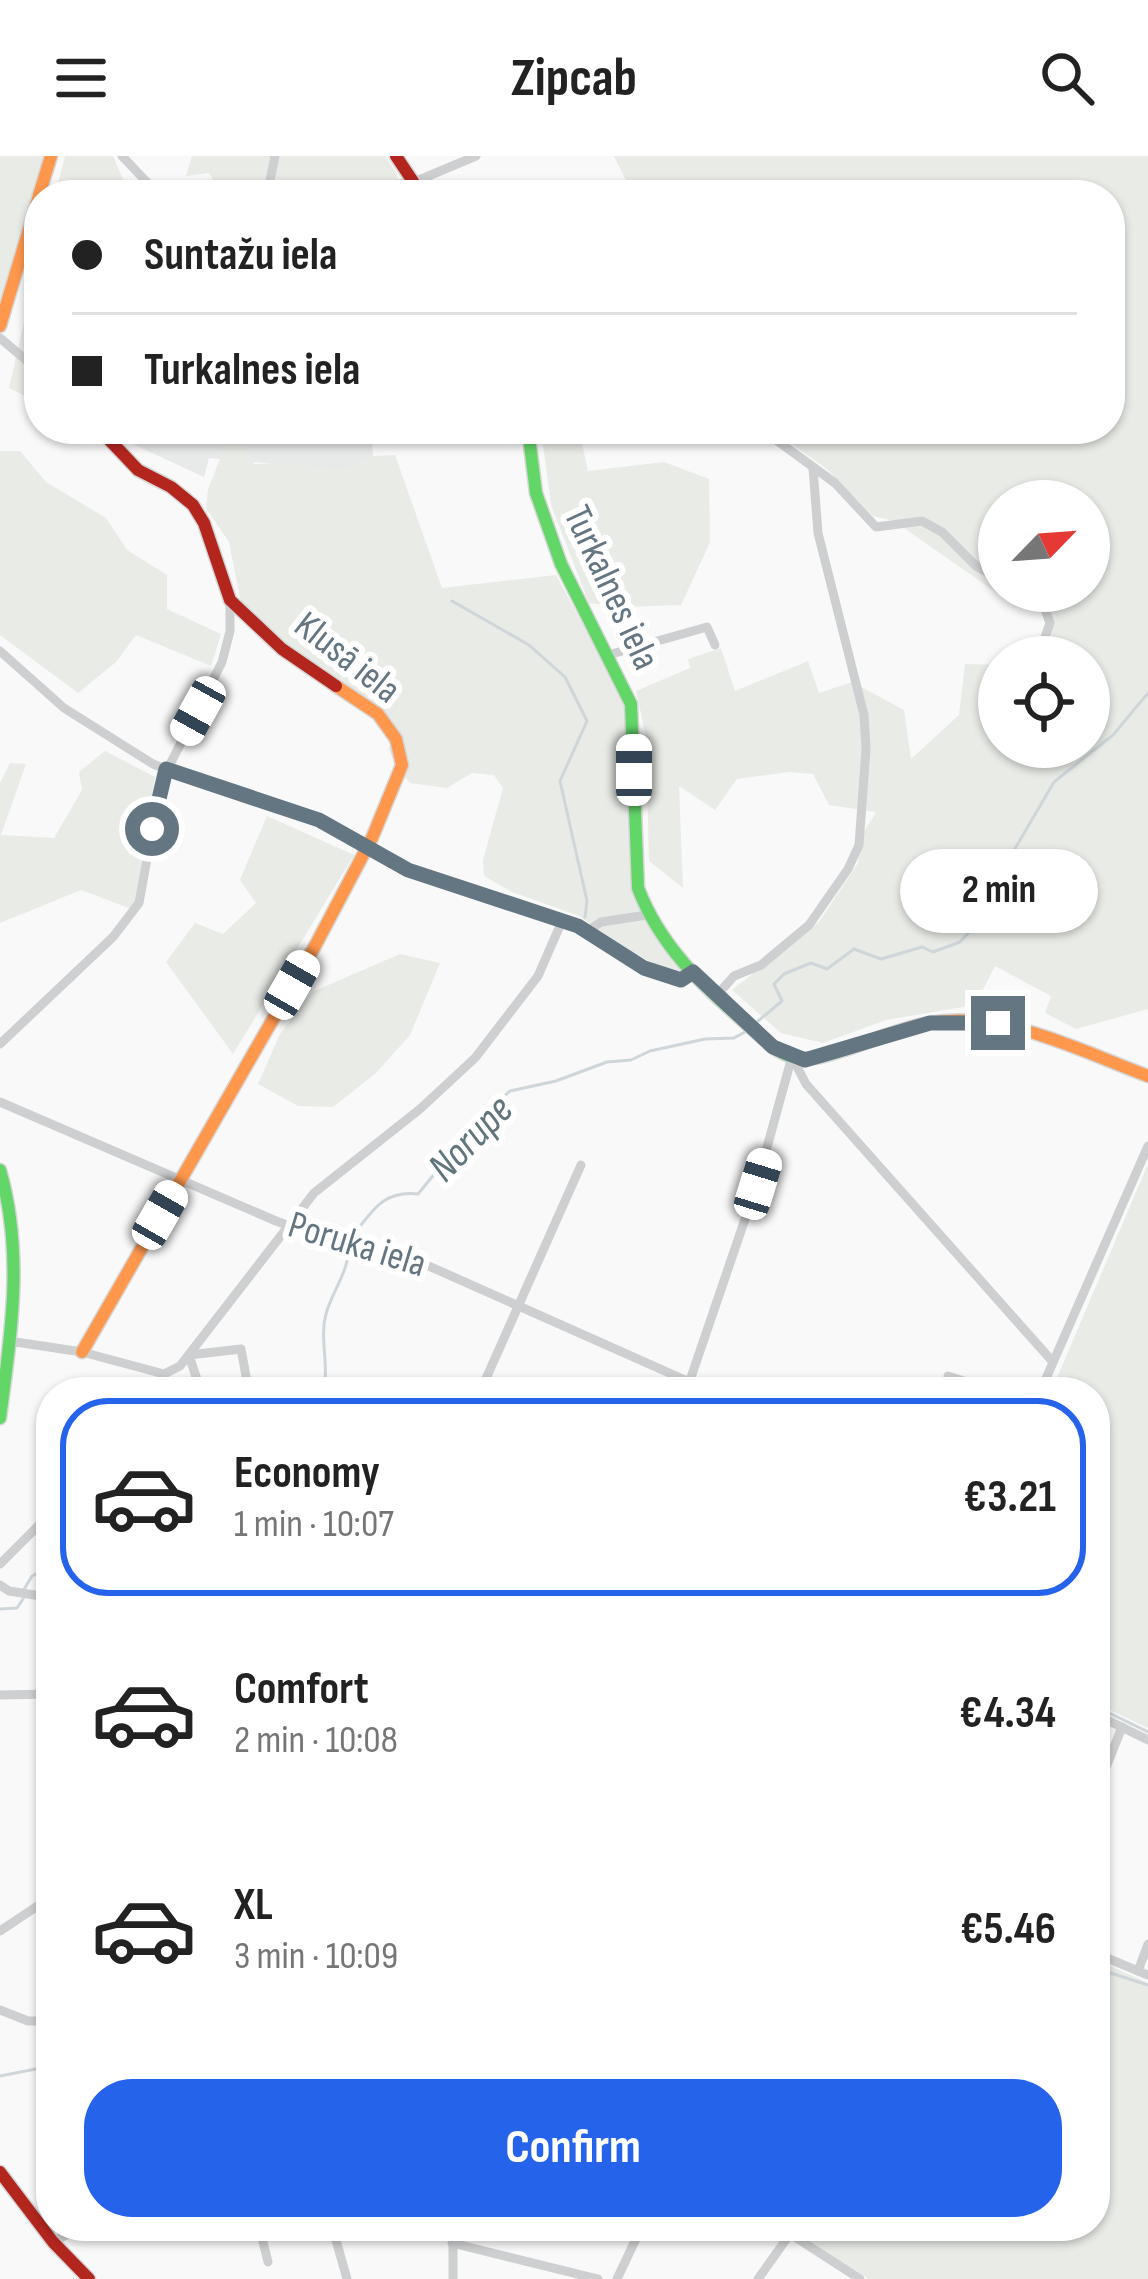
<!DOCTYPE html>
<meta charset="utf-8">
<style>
body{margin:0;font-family:"Sofia Sans Condensed",sans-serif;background:#f6f6f6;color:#222;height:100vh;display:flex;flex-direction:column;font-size:45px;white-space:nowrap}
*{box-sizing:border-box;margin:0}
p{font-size:39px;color:#767676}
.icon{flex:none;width:66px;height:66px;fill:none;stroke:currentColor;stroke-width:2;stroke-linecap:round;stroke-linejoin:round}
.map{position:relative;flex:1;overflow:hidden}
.details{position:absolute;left:36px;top:1221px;width:1074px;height:864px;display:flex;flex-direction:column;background:#fff;border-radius:48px;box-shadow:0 3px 9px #0004}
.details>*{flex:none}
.hud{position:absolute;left:24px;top:24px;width:1101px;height:264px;border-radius:48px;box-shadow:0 3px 9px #0004;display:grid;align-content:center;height:264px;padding:0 48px;background:#fff}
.needle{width:78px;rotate:65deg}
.tools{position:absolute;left:978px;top:324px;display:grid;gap:24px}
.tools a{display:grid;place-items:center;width:132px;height:132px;border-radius:50%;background:#fff;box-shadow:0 3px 9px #0004;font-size:60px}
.end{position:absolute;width:54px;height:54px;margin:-27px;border:15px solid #657683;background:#fff;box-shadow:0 0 0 6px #fff}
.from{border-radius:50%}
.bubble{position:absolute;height:84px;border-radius:42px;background:#fff;box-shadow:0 3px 9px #0004;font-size:39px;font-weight:700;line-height:84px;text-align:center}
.car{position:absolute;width:36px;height:72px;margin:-36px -18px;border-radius:15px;box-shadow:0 0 9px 3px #0007;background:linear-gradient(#fff 24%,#345 0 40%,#fff 0 76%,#345 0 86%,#fff 0)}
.hud b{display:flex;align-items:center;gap:42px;height:114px;font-size:45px}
.hud b+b{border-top:3px solid #e0e0e0}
.hud i{width:30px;height:30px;background:#222}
ul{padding:21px 0 0;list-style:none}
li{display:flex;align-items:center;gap:36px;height:198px;margin:0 24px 18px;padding:0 24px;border:6px solid transparent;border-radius:48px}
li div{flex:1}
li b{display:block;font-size:45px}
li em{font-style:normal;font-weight:700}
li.current{border-color:#2563eb}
li>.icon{width:108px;height:108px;stroke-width:1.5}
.cta{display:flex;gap:24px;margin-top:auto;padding:24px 48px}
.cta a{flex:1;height:138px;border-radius:48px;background:#2563eb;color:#fff;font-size:48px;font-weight:700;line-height:138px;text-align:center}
header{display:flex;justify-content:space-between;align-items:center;height:156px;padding:0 48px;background:#fff;font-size:54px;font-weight:700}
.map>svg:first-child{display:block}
.built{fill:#e8e9e9}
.green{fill:#e8ebe6;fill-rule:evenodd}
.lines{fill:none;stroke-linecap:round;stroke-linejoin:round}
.stream{stroke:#ced6d9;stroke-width:3}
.fast-casing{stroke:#d5d6d7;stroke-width:15}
.slow-casing{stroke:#d5d6d7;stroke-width:15}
.jam-casing{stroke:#d5d6d7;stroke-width:15}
.street{stroke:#cecfd0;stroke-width:9}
.fast{stroke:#63d668;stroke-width:12}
.slow{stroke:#ff974d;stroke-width:12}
.jam{stroke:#b3261e;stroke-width:12}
.route{stroke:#657683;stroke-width:15}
.labels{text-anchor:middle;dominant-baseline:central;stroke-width:12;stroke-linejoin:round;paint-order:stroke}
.street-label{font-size:39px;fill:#657683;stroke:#fff}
.water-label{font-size:42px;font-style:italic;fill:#60757c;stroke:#fff}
</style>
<header><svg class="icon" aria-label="menu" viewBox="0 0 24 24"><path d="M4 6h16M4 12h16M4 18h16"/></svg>Zipcab<svg class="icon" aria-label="search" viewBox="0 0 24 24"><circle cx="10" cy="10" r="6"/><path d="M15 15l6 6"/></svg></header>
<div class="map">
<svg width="1148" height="2123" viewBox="0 0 1148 2123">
<rect width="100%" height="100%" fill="#f9f9f9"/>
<!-- built -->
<polygon class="built" points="124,273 371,273 373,300 344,314 209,302 204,321 126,285"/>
<!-- green -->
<g class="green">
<polygon points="0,0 46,0 0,155"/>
<polygon points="65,0 113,0 124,26 136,39 122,39 110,27 87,39 55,39"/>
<polygon points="192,0 385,0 397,18 399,39 222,39 209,17 186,20"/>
<path d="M 614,0 L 1148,0 L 1148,853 L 1076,873 L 1045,857 L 1051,840 L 995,810 L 975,849 L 886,864 L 823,887 L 781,877 L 732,834 L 819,766 L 858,707 L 861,681 L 876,656 L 829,649 L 813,618 L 789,616 L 737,623 L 715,654 L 679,630 L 683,732 L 649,705 L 646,580 L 636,535 L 690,512 L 688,503 L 721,492 L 735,535 L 808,505 L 819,537 L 852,526 L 904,554 L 911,603 L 959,559 L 965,508 L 999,509 L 999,591 L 1089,591 L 1089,501 L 1046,501 L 1046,452 L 1014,449 L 894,365 L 873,360 L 828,314 L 771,273 L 1110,273 L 1110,39 L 633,39 ZM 999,345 L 1089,345 L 1089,435 L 999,435 Z"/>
<polygon points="39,100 39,247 9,232"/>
<polygon points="232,273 239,273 254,308 293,307 344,314 373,300 395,299 442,432 556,419 623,542 631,582 637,739 709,836 626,793 579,760 512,736 484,720 483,704 503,632 494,619 472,617 447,632 410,627 395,609 388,591 399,591 388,569 394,568 370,544 282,486 241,446 229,386 206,352 208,333"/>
<polygon points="541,273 579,273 588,315 664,306 709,323 710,386 681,449 624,451 589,447 551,349"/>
<polygon points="0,295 20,295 46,326 106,362 127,394 167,419 167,453 221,478 211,510 136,479 116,506 78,537 0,479"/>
<polygon points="105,595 155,621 134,754 81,734 0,767 0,627 10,607 26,608 1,679 54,682 82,634 79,616"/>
<polygon points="267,660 354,699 233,898 166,806 195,767 223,778 256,747 240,724"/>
<polygon points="400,798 440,807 410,879 376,917 333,951 298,950 258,928 280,878 312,836"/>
<polygon points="1148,1008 1148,1572 1095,1547 1095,1236 1051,1236"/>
<polygon points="1095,1803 1148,1827 1148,2123 869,2123 784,2070 1095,2070"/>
</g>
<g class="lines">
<!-- stream -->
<g class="stream">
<polyline points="452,445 529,489 565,521 587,565 560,625 587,745 585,761"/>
<polyline points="758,865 782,845 774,828 784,818 811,807 827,813 854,793 881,803 922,791 933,796 960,786 985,759 1013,696 1054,626 1113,579 1148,537"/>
<path d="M 351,1082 C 372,1056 382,1034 418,1038 L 481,961 L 510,935 L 556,925 L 607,906 L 631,904 L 650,895 L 705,883 L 734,882 L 745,876"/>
<path d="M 323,1236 C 330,1210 319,1183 326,1158 C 332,1136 347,1118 349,1094"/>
<polyline points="941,1236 942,1226"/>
<polyline points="23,1435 32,1420 51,1410"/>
<polyline points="0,1453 17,1452 23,1443"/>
<polyline points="1095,1550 1148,1576"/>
<polyline points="1095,1812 1148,1829"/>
<polyline points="0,1920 51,1910"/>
</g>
<!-- fast casing -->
<g class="fast-casing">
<g id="fast">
<path d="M 528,273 L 536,337 L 561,408 L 631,548 L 638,732 C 660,790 702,829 748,869 C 761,880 775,897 793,901 C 811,906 830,898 847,893"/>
<path d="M 0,1014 C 24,1097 11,1178 0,1262"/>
</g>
</g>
<!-- slow casing -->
<g class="slow-casing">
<g id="slow">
<polyline points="39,39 51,0"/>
<polyline points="0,170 39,40"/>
<path d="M 847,893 C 874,884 902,872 929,867 C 1004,854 1080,895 1148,920"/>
<polyline points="82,1196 315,790 372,682 402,609 396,583 378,558 336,530"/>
</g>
</g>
<!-- jam casing -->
<g class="jam-casing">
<g id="jam">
<polyline points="396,0 422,39"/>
<polyline points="99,273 138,314 171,331 193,349 204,367 230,444 282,493 336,530"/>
<polyline points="0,2016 53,2086 89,2123"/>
</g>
</g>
<!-- street -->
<g class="street">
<polyline points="122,0 159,39"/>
<polyline points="267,39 275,0"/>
<polyline points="315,39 414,26 476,0"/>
<polyline points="0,182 39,215"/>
<polyline points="761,273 835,327 876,371 922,365 942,376 976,410 999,423"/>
<polyline points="1021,435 1042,445 1050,467 1038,501"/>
<polyline points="0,495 64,552 153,608 211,631 319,665 408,714 578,771 644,811 681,825 693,816"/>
<polyline points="608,499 707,471 715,489"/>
<polyline points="588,775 601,766 647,759"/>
<polyline points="717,839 734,820 761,809 809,769 848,713 859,689 866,593 864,559 818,377 813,312"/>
<polyline points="0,888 113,781 139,747 161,626 222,506 230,475 230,444"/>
<polyline points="792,901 806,928 1053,1206"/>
<polyline points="0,946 276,1065 317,1080 413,1103 712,1236"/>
<polyline points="9,1185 82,1196 164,1218"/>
<polyline points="948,1220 998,1236"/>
<polyline points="155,1236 164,1218 180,1210 314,1037 420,953 475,902 538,820 562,765"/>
<polyline points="201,1236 189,1199 241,1193 249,1236"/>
<polyline points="480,1236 581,1009"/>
<polyline points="686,1236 757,1028 791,904"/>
<polyline points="1040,1236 1148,990"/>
<polyline points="0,1408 51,1357"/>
<polyline points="0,1429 9,1435 47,1441"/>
<polyline points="0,1539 51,1538"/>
<polyline points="1095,1558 1148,1584"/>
<polyline points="1095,1639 1122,1571"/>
<polyline points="0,1775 51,1741"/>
<polyline points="1095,1797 1148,1819"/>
<polyline points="1138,1815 1148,1788"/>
<polyline points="0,1854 28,1865 51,1865"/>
<polyline points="259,2070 268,2106"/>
<polyline points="332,2070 347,2123"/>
<polyline points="778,2070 860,2123"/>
<polyline points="53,2086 83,2070"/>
<polyline points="452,2087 598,2123"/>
<polyline points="453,2123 453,2070"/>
<polyline points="617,2123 642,2070"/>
<polyline points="758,2123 790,2078"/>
</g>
<!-- fast -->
<use href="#fast" class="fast"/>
<!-- slow -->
<use href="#slow" class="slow"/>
<!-- jam -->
<use href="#jam" class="jam"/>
</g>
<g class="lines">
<!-- route -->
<polyline class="route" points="152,673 166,613 319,664 408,714 578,770 644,812 681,824 693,816 773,891 805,904 930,867 998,867"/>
</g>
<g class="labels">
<!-- street labels -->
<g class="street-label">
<text transform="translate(611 432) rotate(65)">Turkalnes iela</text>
<text transform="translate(347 502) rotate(38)">Klusā iela</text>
<text transform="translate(357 1089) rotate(17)">Poruka iela</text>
</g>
<!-- water labels -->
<g class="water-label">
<text transform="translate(471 983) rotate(-46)">Norupe</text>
</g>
</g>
</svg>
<div class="tools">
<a><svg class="needle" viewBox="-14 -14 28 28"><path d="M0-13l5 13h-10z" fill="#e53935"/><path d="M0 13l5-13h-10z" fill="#767676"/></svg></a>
<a><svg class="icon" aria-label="locate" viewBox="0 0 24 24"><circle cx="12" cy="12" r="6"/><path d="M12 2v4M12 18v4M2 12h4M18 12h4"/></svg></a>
</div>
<i class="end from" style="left:152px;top:673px"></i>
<i class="end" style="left:998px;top:867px"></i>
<div class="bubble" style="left:900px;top:693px;width:198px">2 min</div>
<i class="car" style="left:198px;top:555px;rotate:209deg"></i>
<i class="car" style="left:634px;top:614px;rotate:0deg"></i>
<i class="car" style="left:292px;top:829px;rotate:30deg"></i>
<i class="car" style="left:758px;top:1028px;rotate:17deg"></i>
<i class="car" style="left:160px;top:1059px;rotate:30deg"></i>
<div class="hud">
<b><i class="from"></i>Suntažu iela</b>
<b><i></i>Turkalnes iela</b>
</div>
<section class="details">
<ul>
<li class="current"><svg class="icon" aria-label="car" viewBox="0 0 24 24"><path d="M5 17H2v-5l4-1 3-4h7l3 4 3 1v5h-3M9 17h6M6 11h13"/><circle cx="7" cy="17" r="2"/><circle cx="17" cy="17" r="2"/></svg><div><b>Economy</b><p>1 min · 10:07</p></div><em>€3.21</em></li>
<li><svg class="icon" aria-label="car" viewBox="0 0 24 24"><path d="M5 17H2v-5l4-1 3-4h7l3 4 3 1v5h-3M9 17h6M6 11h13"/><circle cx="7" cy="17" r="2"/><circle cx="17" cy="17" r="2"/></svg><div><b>Comfort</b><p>2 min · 10:08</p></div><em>€4.34</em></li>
<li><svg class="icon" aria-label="car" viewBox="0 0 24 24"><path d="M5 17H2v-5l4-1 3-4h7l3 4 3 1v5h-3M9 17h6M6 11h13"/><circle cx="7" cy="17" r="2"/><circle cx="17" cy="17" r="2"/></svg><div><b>XL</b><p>3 min · 10:09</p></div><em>€5.46</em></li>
</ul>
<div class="cta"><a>Confirm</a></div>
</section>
</div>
